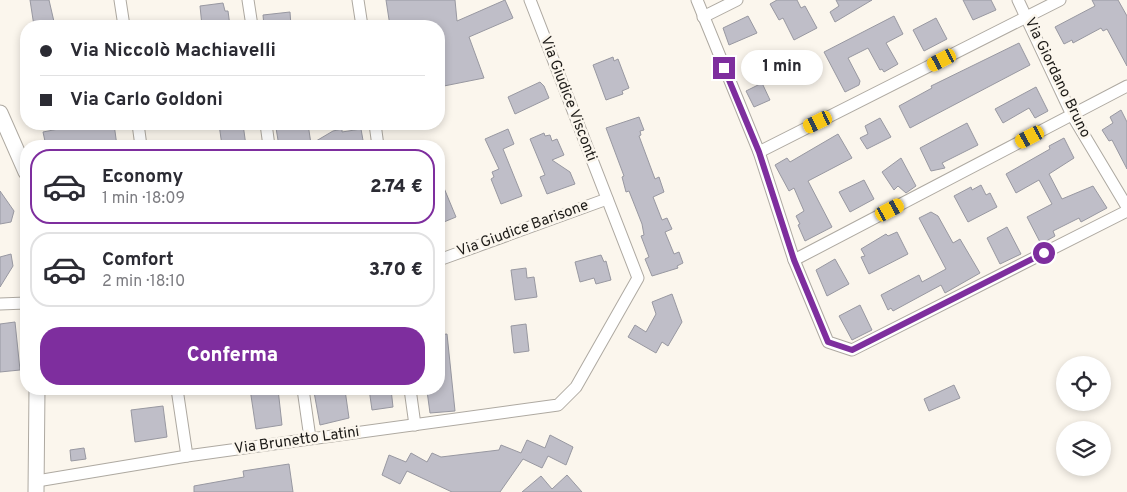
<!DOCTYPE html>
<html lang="it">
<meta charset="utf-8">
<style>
body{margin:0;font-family:Overpass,sans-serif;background:#f2f2f3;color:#2b2b33;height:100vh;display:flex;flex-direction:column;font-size:19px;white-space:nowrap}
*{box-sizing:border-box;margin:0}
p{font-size:16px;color:#7c7c81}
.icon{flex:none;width:28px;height:28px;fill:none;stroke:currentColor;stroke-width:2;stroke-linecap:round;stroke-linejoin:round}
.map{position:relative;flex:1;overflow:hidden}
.drawer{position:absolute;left:20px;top:140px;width:425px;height:255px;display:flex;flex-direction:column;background:#fff;border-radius:20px;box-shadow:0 2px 8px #0003}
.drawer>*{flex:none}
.hud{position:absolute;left:20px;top:20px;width:425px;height:110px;border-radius:20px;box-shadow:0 2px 8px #0003;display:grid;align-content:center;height:110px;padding:0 20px;background:#fff}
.tools{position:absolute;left:1056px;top:356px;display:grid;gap:10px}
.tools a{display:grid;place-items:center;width:55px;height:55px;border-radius:50%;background:#fff;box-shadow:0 2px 8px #0003;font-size:25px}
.end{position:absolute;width:22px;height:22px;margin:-11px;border:6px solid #7e2e9e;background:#fff;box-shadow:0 0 0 2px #fff}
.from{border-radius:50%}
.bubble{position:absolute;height:35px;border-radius:18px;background:#fff;box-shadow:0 2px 8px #0003;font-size:16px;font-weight:800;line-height:35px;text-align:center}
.car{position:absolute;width:15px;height:30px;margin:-15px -8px;border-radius:6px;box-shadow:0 0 4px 1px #0007;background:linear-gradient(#f5c518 24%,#345 0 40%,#f5c518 0 76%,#345 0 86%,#f5c518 0)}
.hud b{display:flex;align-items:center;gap:18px;height:48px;font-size:19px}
.hud b+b{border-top:1px solid #e1e1e2}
.hud i{width:12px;height:12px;background:#2b2b33}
ul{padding:9px 0 0;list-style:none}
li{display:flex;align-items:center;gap:15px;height:75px;margin:0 10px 8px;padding:0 10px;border:2px solid #e1e1e2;border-radius:20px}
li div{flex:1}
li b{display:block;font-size:19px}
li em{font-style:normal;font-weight:800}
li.on{border-color:#7e2e9e}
li>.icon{width:45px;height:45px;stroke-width:1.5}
.primary-button{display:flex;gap:10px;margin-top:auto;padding:10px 20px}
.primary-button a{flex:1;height:58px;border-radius:20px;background:#7e2e9e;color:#fff;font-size:20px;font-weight:800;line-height:58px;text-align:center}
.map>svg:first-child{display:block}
.building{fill:#bfbec8;stroke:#9898a1}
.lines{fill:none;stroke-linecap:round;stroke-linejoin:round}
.minor-casing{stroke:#aea9a1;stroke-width:13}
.tertiary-casing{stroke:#aea9a1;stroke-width:17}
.minor{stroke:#fff;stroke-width:11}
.tertiary{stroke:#fff;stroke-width:15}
.route{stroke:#7e2e9e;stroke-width:6}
.labels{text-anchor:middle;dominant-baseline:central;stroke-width:5;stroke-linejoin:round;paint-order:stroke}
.street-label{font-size:15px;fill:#1d1b18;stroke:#fbf6ed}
</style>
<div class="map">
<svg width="1127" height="492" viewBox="0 0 1127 492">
<rect width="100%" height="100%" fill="#fbf6ed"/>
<!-- building -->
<g class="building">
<polygon points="30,0 49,0 55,26 34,26"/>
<polygon points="386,0 455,0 457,21 505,0 513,18 469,37 484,78 439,87 439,26 390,26"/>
<polygon points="777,0 797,0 801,8 805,6 817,28 794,40 783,18 779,20 770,4"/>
<polygon points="836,0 872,0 835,22 830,12 839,6"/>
<polygon points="963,0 991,0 996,10 973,20"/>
<polygon points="1092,0 1118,0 1127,16 1127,66 1107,29 1103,31 1101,28 1073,43 1072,40 1064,44 1055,27 1095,6"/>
<polygon points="223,3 225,11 228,11 230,26 202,26 200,6"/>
<polygon points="290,12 291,26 264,26 263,15"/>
<polygon points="748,16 757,33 729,45 723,28"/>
<polygon points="894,16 903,34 886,43 898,64 884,72 882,69 880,70 868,48 848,58 860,81 859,85 845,92 824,52"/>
<polygon points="936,18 947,39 924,51 913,30"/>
<polygon points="1019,43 1030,65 910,128 899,106 932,88 931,86"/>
<polygon points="613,57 614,61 618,59 629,88 622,91 623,94 606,100 593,65"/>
<polygon points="540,82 544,86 549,98 515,114 508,97"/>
<polygon points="762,83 770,100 754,107 746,91"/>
<polygon points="1036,87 1048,111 1035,118 1029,108 1003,123 995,109"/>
<polygon points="1121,110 1127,122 1127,169 1112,140 1109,141 1102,130 1113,123 1110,117"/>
<polygon points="639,117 644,130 640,131 641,135 639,136 655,179 659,177 664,192 653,197 662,220 667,218 672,229 665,232 674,254 679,252 683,263 677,266 678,268 652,276 645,259 649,257 641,236 644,235 642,224 629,191 626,192 622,177 624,176 606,128"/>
<polygon points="880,118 891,137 867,149 860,138 868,134 865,126"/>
<polygon points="967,123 978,145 942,163 945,168 931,171 920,148"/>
<polygon points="84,124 114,124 117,146 46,146 43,132"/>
<polygon points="219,124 243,124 246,146 222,146"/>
<polygon points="299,124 308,124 311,144 333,131 342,129 342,132 361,129 364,146 279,146 276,128"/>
<polygon points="508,129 514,144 503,149 522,196 501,204 491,179 494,177 492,172 499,169 485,139"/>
<polygon points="544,133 545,136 550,135 552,141 557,139 564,155 552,160 570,172 575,184 547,194 540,177 545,175 530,139"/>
<polygon points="838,134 852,158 808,181 832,227 805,241 798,225 800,224 796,216 804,211 794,188 789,191 775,165 787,158 790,162"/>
<polygon points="1064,138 1074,158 1049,174 1062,199 1093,186 1107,208 1081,222 1079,218 1053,231 1055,236 1041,244 1027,217 1052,204 1039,180 1016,193 1006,174 1050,149 1049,146"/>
<polygon points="901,158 916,186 906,193 898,186 894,190 882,172"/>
<polygon points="439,176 456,217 439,224"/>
<polygon points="864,180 874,199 850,212 839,192"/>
<polygon points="981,185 986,195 990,193 997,207 968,222 954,196 971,187 972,190"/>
<polygon points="0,191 14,211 11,222 0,224"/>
<polygon points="931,212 938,216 953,243 960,239 980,273 945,293 941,285 893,311 891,308 888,310 881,295 919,275 922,282 946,269 919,218"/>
<polygon points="1007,227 1021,254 1000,264 987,238"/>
<polygon points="897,232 908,254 869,274 861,257 865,256 861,249 886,234 888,236"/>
<polygon points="11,254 13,266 0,287 0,257"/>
<polygon points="601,255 604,262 606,261 611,280 596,284 594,278 580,282 575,262"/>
<polygon points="835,259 849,284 827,296 816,270"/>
<polygon points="526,268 527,278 534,277 537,297 515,300 511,270"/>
<polygon points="672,294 682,322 668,346 662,342 656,353 628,337 635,325 646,332 656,314 652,302"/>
<polygon points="860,305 872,330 852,340 839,316"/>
<polygon points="15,322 20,370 0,372 0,324"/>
<polygon points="526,324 529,351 514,353 511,326"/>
<polygon points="447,334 455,411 430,413 427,391 439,389 439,335"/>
<polygon points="954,385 960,398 929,411 924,399"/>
<polygon points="250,389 278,389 282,425 256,429"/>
<polygon points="369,389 391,389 393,407 372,410"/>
<polygon points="345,390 349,418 320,425 314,392"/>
<polygon points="163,406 167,437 135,442 131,410"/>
<polygon points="550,435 573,447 566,465 548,456 542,468 523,459 500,492 452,492 407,471 400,484 382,475 389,455 406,462 411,453 427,462 432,453 441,457 499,450 501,445 521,453 527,440 545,448"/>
<polygon points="84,448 86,459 71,461 70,450"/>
<polygon points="289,464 293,492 194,492 194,486 244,477 243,471"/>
<polygon points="567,475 582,492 522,492 541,476 552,489"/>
</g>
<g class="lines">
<!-- minor casing -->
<g class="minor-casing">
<g id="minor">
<polyline points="120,0 124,26"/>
<polyline points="248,0 252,26"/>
<polyline points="358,0 362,26"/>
<polyline points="697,0 759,152 794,260 828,342 852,350 1127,211"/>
<polyline points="1018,0 1072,115 1127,207"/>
<polyline points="703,17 737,0"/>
<polyline points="138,124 141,146"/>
<polyline points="266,124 269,146"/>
<polyline points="375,124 378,146"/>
<polyline points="759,152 1060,0"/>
<polyline points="439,260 607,199"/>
<polyline points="794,260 1127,86"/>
<polyline points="0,304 26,303"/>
<polyline points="177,389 187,456"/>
<polyline points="303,389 310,438"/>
<polyline points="410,389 415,425"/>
<polyline points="37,481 187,456 558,405 576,387 638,278 530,0"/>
</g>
</g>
<!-- tertiary casing -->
<g class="tertiary-casing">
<g id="tertiary">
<polyline points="0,113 26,172"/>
<polyline points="36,492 37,389"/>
</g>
</g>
<!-- minor -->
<use href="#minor" class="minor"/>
<!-- tertiary -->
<use href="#tertiary" class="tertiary"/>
</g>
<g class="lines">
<!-- route -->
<polyline class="route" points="724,68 759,152 794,260 828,342 852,350 1044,253"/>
</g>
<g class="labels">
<!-- street labels -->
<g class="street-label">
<text transform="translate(1057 78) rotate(64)">Via Giordano Bruno</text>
<text transform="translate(568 99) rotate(69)">Via Giudice Visconti</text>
<text transform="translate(523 229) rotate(-20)">Via Giudice Barisone</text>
<text transform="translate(297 441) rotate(-8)">Via Brunetto Latini</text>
</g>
</g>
</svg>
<div class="tools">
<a><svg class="icon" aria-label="locate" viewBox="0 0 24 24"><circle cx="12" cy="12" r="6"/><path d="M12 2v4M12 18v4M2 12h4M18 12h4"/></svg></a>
<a><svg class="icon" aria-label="layers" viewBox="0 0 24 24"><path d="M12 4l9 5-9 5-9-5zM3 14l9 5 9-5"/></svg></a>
</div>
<i class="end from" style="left:1044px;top:253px"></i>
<i class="end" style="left:724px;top:68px"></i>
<div class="bubble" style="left:741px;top:50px;width:82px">1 min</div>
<i class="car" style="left:942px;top:60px;rotate:243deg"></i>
<i class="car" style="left:818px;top:122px;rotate:244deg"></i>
<i class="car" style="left:1030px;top:137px;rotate:242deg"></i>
<i class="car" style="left:890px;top:210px;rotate:62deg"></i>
<div class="hud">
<b><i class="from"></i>Via Niccolò Machiavelli</b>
<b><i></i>Via Carlo Goldoni</b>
</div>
<section class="drawer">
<ul>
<li class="on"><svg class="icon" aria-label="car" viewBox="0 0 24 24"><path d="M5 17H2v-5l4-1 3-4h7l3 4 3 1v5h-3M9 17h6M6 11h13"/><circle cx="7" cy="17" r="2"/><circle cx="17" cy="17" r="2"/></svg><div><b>Economy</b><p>1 min · 18:09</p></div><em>2.74 €</em></li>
<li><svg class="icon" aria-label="car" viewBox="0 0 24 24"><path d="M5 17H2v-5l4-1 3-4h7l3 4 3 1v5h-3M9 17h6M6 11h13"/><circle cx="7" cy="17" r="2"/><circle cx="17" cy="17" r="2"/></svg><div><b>Comfort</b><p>2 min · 18:10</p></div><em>3.70 €</em></li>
</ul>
<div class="primary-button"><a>Conferma</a></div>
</section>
</div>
